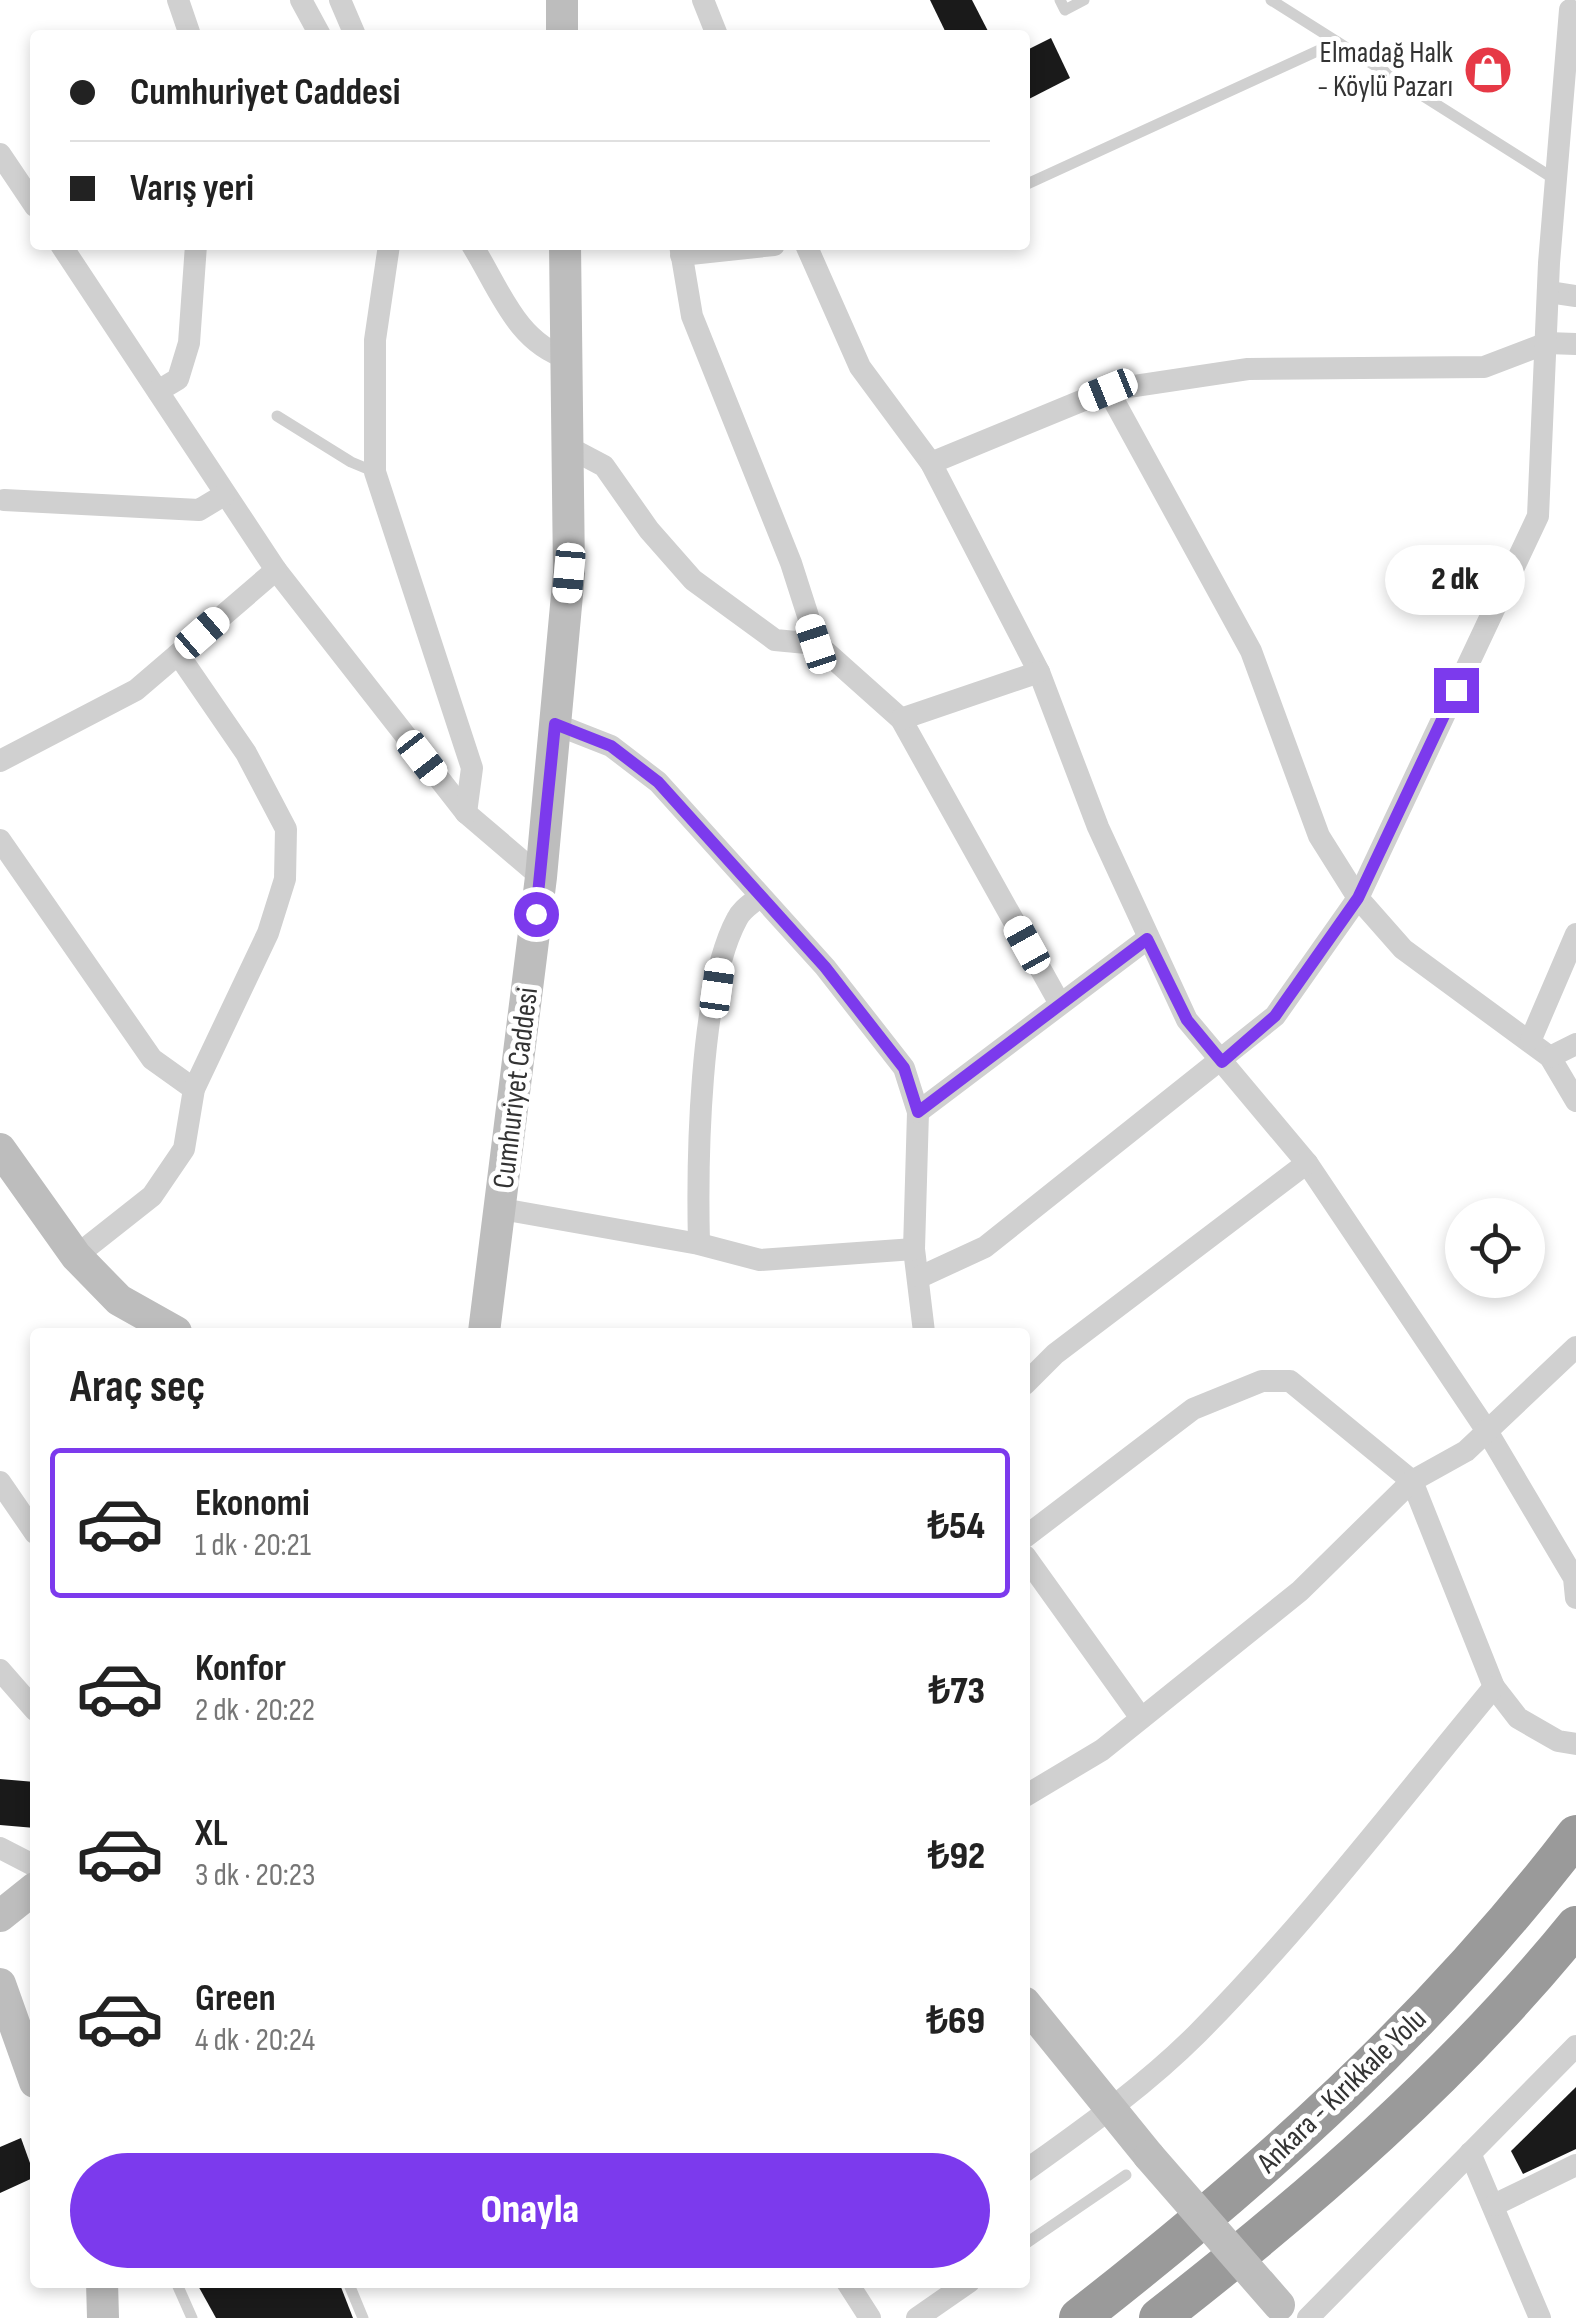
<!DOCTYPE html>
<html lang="tr">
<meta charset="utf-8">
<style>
body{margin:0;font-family:"Sofia Sans Condensed",sans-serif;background:#f2f2f2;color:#222;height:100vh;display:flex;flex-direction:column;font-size:38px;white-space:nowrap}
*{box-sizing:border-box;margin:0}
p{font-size:32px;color:#767676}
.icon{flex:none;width:55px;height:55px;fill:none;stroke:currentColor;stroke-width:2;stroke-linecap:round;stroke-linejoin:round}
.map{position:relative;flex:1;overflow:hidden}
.details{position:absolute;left:30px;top:1328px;width:1000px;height:960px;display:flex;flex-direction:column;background:#fff;border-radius:10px;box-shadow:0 5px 15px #0003}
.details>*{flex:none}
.hud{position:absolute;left:30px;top:30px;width:1000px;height:220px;border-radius:10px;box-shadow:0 5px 15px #0003;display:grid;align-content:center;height:220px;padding:0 40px;background:#fff}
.buttons{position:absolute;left:1445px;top:1198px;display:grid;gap:20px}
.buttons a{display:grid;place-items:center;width:100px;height:100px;border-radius:50%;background:#fff;box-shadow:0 5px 15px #0003;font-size:50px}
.end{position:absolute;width:45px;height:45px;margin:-22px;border:12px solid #7c3aed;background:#fff;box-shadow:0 0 0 5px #fff}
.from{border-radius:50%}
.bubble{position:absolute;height:70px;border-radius:35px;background:#fff;box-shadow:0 5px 15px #0003;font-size:32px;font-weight:800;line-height:70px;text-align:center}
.car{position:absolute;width:30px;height:60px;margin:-30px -15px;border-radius:12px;box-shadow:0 0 8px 2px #0007;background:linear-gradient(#fff 24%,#345 0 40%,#fff 0 76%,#345 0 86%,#fff 0)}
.hud b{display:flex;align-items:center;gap:35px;height:95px;font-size:38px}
.hud b+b{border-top:2px solid #e0e0e0}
.hud i{width:25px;height:25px;background:#222}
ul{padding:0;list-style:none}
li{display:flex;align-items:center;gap:30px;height:150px;margin:0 20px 15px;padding:0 20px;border:5px solid transparent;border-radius:10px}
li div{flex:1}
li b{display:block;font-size:38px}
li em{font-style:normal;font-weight:800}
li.selected{border-color:#7c3aed}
li>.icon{width:90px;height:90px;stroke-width:1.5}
h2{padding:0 40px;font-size:45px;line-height:120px}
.button{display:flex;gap:20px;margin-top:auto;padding:20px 40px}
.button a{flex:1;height:115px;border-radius:60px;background:#7c3aed;color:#fff;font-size:40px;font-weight:800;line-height:115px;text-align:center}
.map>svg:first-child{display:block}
.building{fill:#1a1a1a}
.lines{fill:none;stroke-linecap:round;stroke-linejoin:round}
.lane{stroke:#d0d0d0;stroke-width:11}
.street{stroke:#d0d0d0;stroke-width:22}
.secondary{stroke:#bdbdbd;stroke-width:32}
.highway{stroke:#9a9a9a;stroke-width:40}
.secondary-bridge{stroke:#bdbdbd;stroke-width:32}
.route{stroke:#7c3aed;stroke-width:12}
.labels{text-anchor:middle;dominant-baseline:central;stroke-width:10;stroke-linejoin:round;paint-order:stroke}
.poi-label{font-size:30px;fill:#333;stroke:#fff;text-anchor:end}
.street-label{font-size:30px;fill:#333;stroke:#fff}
</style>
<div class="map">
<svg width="1576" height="2318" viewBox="0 0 1576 2318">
<rect width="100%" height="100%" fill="#fff"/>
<!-- building -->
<g class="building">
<polygon points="930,0 972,0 990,35 947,35"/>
<polygon points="1051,38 1070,78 1025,101 1025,51"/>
<polygon points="0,1779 35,1782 35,1828 0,1825"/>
<polygon points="1576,2087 1576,2149 1523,2174 1511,2151"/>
<polygon points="21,2138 35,2177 0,2193 0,2147"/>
<polygon points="196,2282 339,2282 353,2318 216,2318"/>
</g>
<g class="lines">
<!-- lane -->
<g class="lane">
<polyline points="1060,0 1065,10 1084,0"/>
<polyline points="1271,0 1556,180"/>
<polyline points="1025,185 1337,42"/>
<polyline points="277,416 351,462 375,472"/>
<polyline points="1025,2244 1126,2175"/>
<polyline points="176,2282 192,2318"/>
<polyline points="348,2282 363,2318"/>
</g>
<!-- street -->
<g class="street">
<polyline points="178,0 190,35"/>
<polyline points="301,0 320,35"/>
<polyline points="340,0 355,35"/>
<polyline points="703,0 717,35"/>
<polyline points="0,154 35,206"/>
<polyline points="61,245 276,570 466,813 541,877"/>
<polyline points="389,245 375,340 375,472 472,768 466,813"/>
<path d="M 472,245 C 499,288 516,342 567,358"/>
<polyline points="680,245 692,316 791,563 817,644"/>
<polyline points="806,245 860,367 931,463 1039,672 1098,827 1187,1020 1307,1163 1487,1431 1574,1578 1576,1598"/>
<polyline points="681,255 774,245"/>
<polyline points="1549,292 1576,296"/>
<polyline points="1108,390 1251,651 1319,836 1358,898 1403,949 1550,1057 1576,1101"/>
<polyline points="158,391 178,379 189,343 196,245"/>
<polyline points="568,447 604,466 649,530 693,580 775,640 817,644 901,719 1060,1004"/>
<polyline points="931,463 1108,390 1248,369 1484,367 1547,343 1576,344"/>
<polyline points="4,500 199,510 224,495"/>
<polyline points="901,719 1039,672"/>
<polyline points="555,724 611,746 658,782 825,967 904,1068 918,1112 914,1249 924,1332"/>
<polyline points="0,761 136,690 276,570"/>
<polyline points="0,840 152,1059 194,1089"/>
<polyline points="1531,1039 1576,934"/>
<polyline points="1550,1057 1576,1044"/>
<polyline points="918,1112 1147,939"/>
<polyline points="502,1209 699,1244 760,1260 914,1249"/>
<path d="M 699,1244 C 697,1163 699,989 737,919 C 741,910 751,904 758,898"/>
<polyline points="76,1256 152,1196 184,1149 194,1089 268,933 285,879 286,829 246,753 178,654"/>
<polyline points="920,1277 985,1247 1275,1016 1358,898 1538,516 1549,263 1570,10"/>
<polyline points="1025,1384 1055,1354 1307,1163"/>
<polyline points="0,1482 35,1533"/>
<polyline points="1025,1537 1193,1409 1262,1381 1290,1381 1412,1481 1494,1687 1518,1718 1558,1741 1576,1744"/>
<polyline points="1025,1556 1141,1718"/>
<polyline points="0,1670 35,1710"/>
<polyline points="1025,1796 1102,1750 1300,1591 1412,1481 1466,1451 1576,1347"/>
<polyline points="0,1848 35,1866"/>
<polyline points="1470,2153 1540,2318"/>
<path d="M 1025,2171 C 1085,2128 1145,2086 1197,2034 C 1304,1926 1397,1804 1494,1687"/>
<polyline points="1494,2205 1576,2165"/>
<polyline points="847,2282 870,2318"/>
<polyline points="917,2318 969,2282"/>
<polyline points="1308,2318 1576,2046"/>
</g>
<!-- secondary -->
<g class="secondary">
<polyline points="562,0 562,35"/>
<polyline points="0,1149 76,1256 119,1300 176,1332"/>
<polyline points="484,1332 541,877 569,573 565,245"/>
<polyline points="0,1916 35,1888"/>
<polyline points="0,1984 35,2082"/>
<polyline points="1025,2003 1149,2156"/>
<polyline points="102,2282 103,2318"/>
</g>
<!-- highway -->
<g class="highway">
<path d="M 1079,2318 C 1262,2175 1435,2020 1576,1835"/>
<path d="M 1159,2318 C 1309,2201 1456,2074 1576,1926"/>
</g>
<!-- secondary-bridge -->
<polyline class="secondary-bridge" points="1149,2156 1279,2305"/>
</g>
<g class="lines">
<!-- route -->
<polyline class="route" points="536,914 555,724 611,746 658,782 825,967 904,1068 918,1112 1147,939 1187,1020 1222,1062 1275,1016 1358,898 1456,690"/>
</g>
<!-- icons -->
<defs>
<g id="shop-disc" transform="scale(2.5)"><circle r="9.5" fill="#e63946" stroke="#fff"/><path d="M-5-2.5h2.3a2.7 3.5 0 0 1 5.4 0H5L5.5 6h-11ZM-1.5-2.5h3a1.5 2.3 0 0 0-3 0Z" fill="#fff"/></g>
</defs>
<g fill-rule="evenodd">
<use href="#shop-disc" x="1488" y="70"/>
</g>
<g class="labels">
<!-- poi labels -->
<g class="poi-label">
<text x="1453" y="53">Elmadağ Halk<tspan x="1453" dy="34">- Köylü Pazarı</tspan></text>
</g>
<!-- street labels -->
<g class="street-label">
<text transform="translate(516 1088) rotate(-83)">Cumhuriyet Caddesi</text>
<text transform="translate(1342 2091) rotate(-44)">Ankara - Kırıkkale Yolu</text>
</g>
</g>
</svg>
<div class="buttons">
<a><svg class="icon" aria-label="locate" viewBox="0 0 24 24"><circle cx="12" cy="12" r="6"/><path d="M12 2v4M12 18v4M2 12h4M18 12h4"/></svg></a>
</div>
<i class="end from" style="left:536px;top:914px"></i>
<i class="end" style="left:1456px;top:690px"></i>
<div class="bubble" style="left:1385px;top:545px;width:140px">2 dk</div>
<i class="car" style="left:1108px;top:390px;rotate:248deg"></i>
<i class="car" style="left:569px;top:573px;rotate:185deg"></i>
<i class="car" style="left:202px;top:633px;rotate:49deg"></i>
<i class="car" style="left:816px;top:644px;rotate:342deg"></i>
<i class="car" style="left:422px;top:758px;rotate:142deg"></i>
<i class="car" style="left:1027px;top:945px;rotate:331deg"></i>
<i class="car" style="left:717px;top:988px;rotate:8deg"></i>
<div class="hud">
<b><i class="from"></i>Cumhuriyet Caddesi</b>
<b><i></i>Varış yeri</b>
</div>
<section class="details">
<h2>Araç seç</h2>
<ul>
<li class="selected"><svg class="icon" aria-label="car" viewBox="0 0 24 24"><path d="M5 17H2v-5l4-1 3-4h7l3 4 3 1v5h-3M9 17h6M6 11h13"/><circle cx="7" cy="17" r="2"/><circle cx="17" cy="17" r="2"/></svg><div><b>Ekonomi</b><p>1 dk · 20:21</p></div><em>₺54</em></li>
<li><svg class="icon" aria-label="car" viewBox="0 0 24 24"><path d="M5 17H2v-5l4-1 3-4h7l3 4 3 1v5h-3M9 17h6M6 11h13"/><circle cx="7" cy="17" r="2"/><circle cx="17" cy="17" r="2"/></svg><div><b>Konfor</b><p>2 dk · 20:22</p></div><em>₺73</em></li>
<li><svg class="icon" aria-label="car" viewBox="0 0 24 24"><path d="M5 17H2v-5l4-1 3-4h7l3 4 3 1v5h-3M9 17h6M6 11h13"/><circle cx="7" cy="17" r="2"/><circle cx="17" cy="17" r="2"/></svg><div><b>XL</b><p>3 dk · 20:23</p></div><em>₺92</em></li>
<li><svg class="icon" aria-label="car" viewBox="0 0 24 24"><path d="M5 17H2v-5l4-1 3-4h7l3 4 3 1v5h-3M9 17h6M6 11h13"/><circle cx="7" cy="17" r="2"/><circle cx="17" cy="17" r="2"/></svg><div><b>Green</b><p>4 dk · 20:24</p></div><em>₺69</em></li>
</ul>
<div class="button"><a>Onayla</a></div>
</section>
</div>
